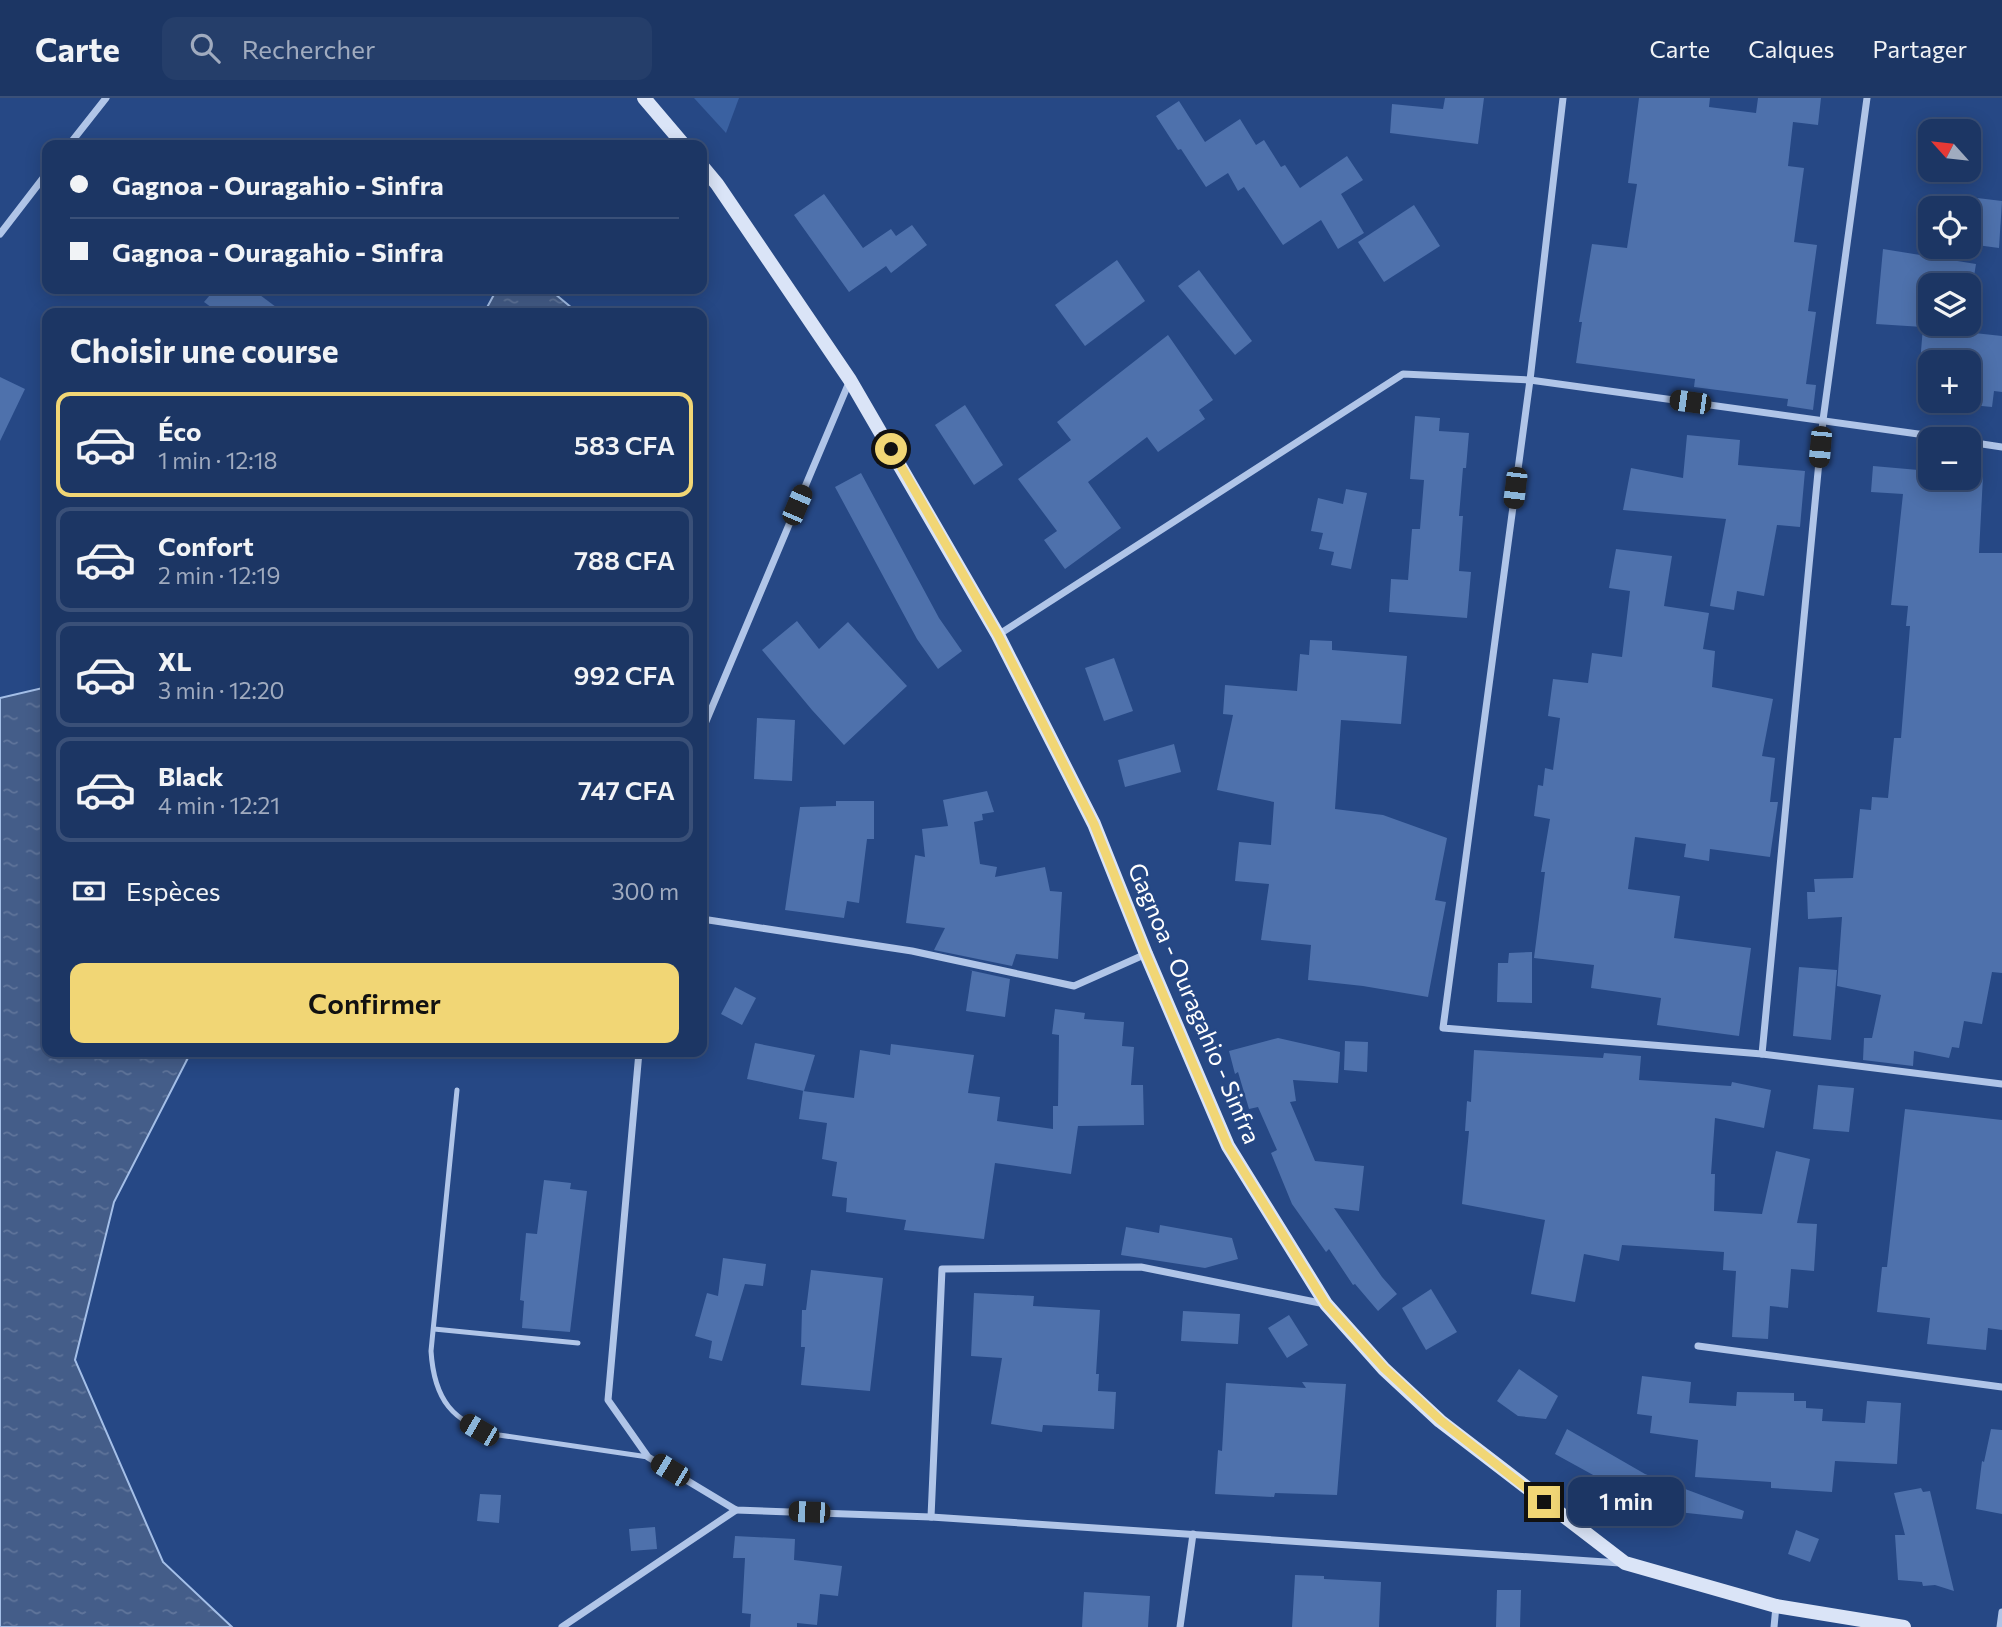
<!DOCTYPE html>
<html lang="fr">
<meta charset="utf-8">
<style>
body{margin:0;font-family:Commissioner,sans-serif;background:#253e6a;color:#f1f3f6;height:100vh;display:flex;flex-direction:column;font-size:26px;white-space:nowrap}
*{box-sizing:border-box;margin:0}
p{font-size:23px;color:#a0abbf}
.icon{flex:none;width:38px;height:38px;fill:none;stroke:currentColor;stroke-width:2;stroke-linecap:round;stroke-linejoin:round}
.map{position:relative;flex:1;overflow:hidden}
.sheet{position:absolute;left:42px;top:210px;width:665px;height:749px;display:flex;flex-direction:column;background:#1c3664;border-radius:14px;box-shadow:0 4px 18px #0003,0 0 0 2px #3a5078}
.sheet>*{flex:none}
.banner{position:absolute;left:42px;top:42px;width:665px;height:154px;border-radius:14px;box-shadow:0 4px 18px #0003,0 0 0 2px #3a5078;display:grid;align-content:center;height:154px;padding:0 28px;background:#1c3664}
.needle{width:46px;rotate:297deg}
.fabs{position:absolute;left:1918px;top:21px;display:grid;gap:14px}
.fabs a{display:grid;place-items:center;width:63px;height:63px;border-radius:14px;background:#1c3664;box-shadow:0 4px 18px #0003,0 0 0 2px #3a5078;font-size:35px}
.end{position:absolute;width:32px;height:32px;margin:-16px;border:9px solid #f1d675;background:#111;box-shadow:0 0 0 4px #111}
.from{border-radius:50%}
.bubble{position:absolute;height:49px;border-radius:14px;background:#1c3664;box-shadow:0 4px 18px #0003,0 0 0 2px #3a5078;font-size:23px;font-weight:600;line-height:49px;text-align:center}
.car{position:absolute;width:21px;height:42px;margin:-21px -10px;border-radius:9px;box-shadow:0 0 5px 2px #0007;background:linear-gradient(#222 24%,#8ab4d8 0 40%,#222 0 76%,#8ab4d8 0 86%,#222 0)}
.banner b{display:flex;align-items:center;gap:24px;height:66px;font-size:26px}
.banner b+b{border-top:2px solid #3a5078}
.banner i{width:18px;height:18px;background:#f1f3f6}
ul{padding:0;list-style:none}
li{display:flex;align-items:center;gap:21px;height:105px;margin:0 14px 10px;padding:0 14px;border:4px solid #3a5078;border-radius:14px}
li div{flex:1}
li b{display:block;font-size:26px}
li em{font-style:normal;font-weight:600}
li.active{border-color:#f1d675}
li>.icon{width:63px;height:63px;stroke-width:1.5}
h2{padding:0 28px;font-size:32px;line-height:84px}
.pay{display:flex;align-items:center;gap:18px;height:77px;padding:0 28px;font-size:26px}
.pay p{margin-inline-start:auto}
.button{display:flex;gap:14px;margin-top:auto;padding:14px 28px}
.button a{flex:1;height:80px;border-radius:14px;background:#f1d675;color:#111;font-size:28px;font-weight:600;line-height:80px;text-align:center}
header{display:flex;align-items:center;gap:42px;box-sizing:border-box;height:98px;padding:0 35px;background:#1c3664;border-bottom:2px solid #3a5078}
header strong{font-size:33px}
nav{display:flex;gap:38px;margin-inline-start:auto;font-size:24px}
.search{width:490px;height:63px;background:#253e6a;display:flex;align-items:center;gap:18px;box-sizing:border-box;padding:0 24px;border-radius:14px;color:#a0abbf;font-size:26px}
.map>svg:first-child{display:block}
.green{fill:#3a61a1}
.water{fill:url(#water-ripples);stroke:#a4bfe8;stroke-width:2}
.building{fill:#4e71ac}
.lines{fill:none;stroke-linecap:round;stroke-linejoin:round}
.service{stroke:#b0c5e8;stroke-width:5}
.minor{stroke:#b0c5e8;stroke-width:7}
.secondary{stroke:#dae4f7;stroke-width:14}
.route{stroke:#f1d675;stroke-width:9}
.labels{text-anchor:middle;dominant-baseline:central;stroke-width:5;stroke-linejoin:round;paint-order:stroke}
.street-label{font-size:24px;fill:#fff;stroke:#264885}
</style>
<header>
<strong>Carte</strong>
<div class="search"><svg class="icon" aria-label="search" viewBox="0 0 24 24"><circle cx="10" cy="10" r="6"/><path d="M15 15l6 6"/></svg>Rechercher</div>
<nav><a>Carte</a><a>Calques</a><a>Partager</a></nav>
</header>
<div class="map">
<svg width="2002" height="1529" viewBox="0 0 2002 1529">
<defs>
<pattern id="water-ripples" width="26" height="14" patternUnits="userSpaceOnUse" patternTransform="scale(1.75)"><rect width="26" height="14" fill="#445d89"/><path d="M2 4q2-2 4 0t4 0M15 11q2-2 4 0t4 0" fill="none" stroke="#60759b"/></pattern>
</defs>
<rect width="100%" height="100%" fill="#264885"/>
<!-- green -->
<polygon class="green" points="694,0 739,0 726,35"/>
<!-- water -->
<g class="water">
<polygon points="497,191 549,191 578,215 484,215"/>
<polygon points="47,589 47,954 191,954 114,1104 75,1262 163,1464 232,1529 0,1529 0,600"/>
</g>
<!-- building -->
<g class="building">
<polygon points="1445,0 1484,0 1478,46 1390,35 1392,6 1443,11"/>
<polygon points="1639,0 1710,0 1709,9 1756,15 1758,0 1821,0 1818,27 1793,24 1788,68 1804,70 1794,144 1817,147 1808,213 1816,214 1806,286 1816,287 1813,312 1787,308 1788,301 1694,289 1695,281 1576,265 1582,224 1579,224 1592,146 1627,150 1637,86 1628,85"/>
<polygon points="1179,3 1205,44 1240,21 1256,47 1264,42 1281,69 1285,67 1300,90 1347,58 1363,82 1341,96 1364,135 1338,151 1321,122 1283,147 1244,89 1238,93 1228,75 1206,89 1181,51 1178,52 1156,18"/>
<polygon points="824,96 863,150 891,131 896,138 912,127 927,147 891,175 886,168 849,194 794,117"/>
<polygon points="1969,99 2002,103 1999,150 1969,146"/>
<polygon points="1414,107 1440,148 1384,184 1358,144"/>
<polygon points="1883,151 1976,166 1969,209 1969,187 1930,187 1930,226 1966,226 1965,234 2002,238 2002,294 1994,293 1992,309 1931,303 1969,303 1969,264 1930,264 1930,303 1917,301 1923,229 1876,226"/>
<polygon points="1117,162 1145,203 1085,248 1055,207"/>
<polygon points="1199,172 1252,243 1235,257 1178,188"/>
<polygon points="215,191 252,191 284,215 219,215 204,204"/>
<polygon points="1168,237 1213,302 1199,312 1205,321 1158,354 1147,339 1088,384 1121,430 1065,471 1044,442 1057,433 1018,381 1071,342 1057,324"/>
<polygon points="0,279 25,291 0,343"/>
<polygon points="965,307 1003,367 974,387 935,327"/>
<polygon points="1415,318 1440,320 1439,333 1469,335 1466,370 1463,370 1459,418 1463,418 1459,473 1471,474 1467,520 1389,514 1391,481 1408,482 1412,431 1420,431 1424,382 1410,381"/>
<polygon points="1687,337 1740,342 1738,367 1805,373 1800,429 1777,427 1764,498 1737,493 1734,512 1710,508 1726,421 1623,412 1631,370 1683,380"/>
<polygon points="1873,368 1930,373 1930,380 1983,378 1979,455 2002,455 2002,875 1992,874 1982,926 1964,923 1959,950 1952,949 1949,960 1914,953 1913,968 1863,962 1864,940 1872,940 1881,897 1837,888 1842,819 1808,821 1807,794 1815,794 1814,781 1853,780 1860,711 1871,712 1872,699 1888,700 1894,640 1901,640 1910,528 1906,528 1908,508 1891,507 1903,396 1871,394"/>
<polygon points="861,375 939,520 962,553 938,571 917,541 835,389"/>
<polygon points="1346,391 1367,395 1351,471 1331,467 1334,454 1319,451 1323,435 1311,433 1318,400 1343,406"/>
<polygon points="1616,451 1672,458 1664,508 1709,515 1703,551 1715,553 1712,589 1773,601 1762,658 1775,660 1770,704 1778,704 1770,759 1710,751 1709,763 1684,759 1686,746 1635,739 1628,791 1680,798 1674,840 1751,850 1739,938 1657,927 1661,900 1591,890 1594,867 1534,860 1545,774 1541,774 1550,721 1534,718 1538,687 1543,688 1545,670 1553,672 1560,620 1548,618 1553,581 1588,585 1592,555 1622,559 1630,493 1609,490"/>
<polygon points="797,523 819,551 848,524 907,588 844,647 812,612 762,552"/>
<polygon points="1310,542 1332,543 1332,552 1407,558 1401,626 1341,622 1335,711 1383,717 1447,740 1435,802 1446,804 1428,899 1363,888 1308,882 1311,847 1261,842 1269,786 1235,783 1239,744 1271,747 1274,704 1217,692 1233,617 1223,616 1225,587 1297,593 1300,556 1309,557"/>
<polygon points="1114,560 1133,613 1104,623 1085,570"/>
<polygon points="757,620 795,622 792,683 754,681"/>
<polygon points="1174,646 1181,674 1125,689 1118,662"/>
<polygon points="987,693 994,714 982,716 983,722 974,724 980,766 997,769 995,779 1045,769 1050,793 1062,794 1058,861 1016,856 1012,868 934,852 945,830 906,825 915,757 925,759 922,731 948,728 943,702"/>
<polygon points="836,703 874,703 874,741 867,741 859,805 847,803 844,820 785,812 800,709 836,708"/>
<polygon points="1532,854 1532,905 1497,904 1498,865 1508,865 1509,855"/>
<polygon points="1799,869 1837,872 1831,942 1793,938"/>
<polygon points="969,872 1010,881 1005,919 966,913 972,873"/>
<polygon points="735,889 756,900 742,927 721,916"/>
<polygon points="1055,911 1085,915 1084,921 1124,924 1122,948 1134,949 1131,987 1143,987 1144,1027 1078,1028 1071,1076 995,1065 984,1141 904,1132 906,1122 846,1114 847,1100 832,1098 837,1064 822,1061 827,1025 799,1021 803,993 854,1000 860,952 890,957 891,946 974,957 968,995 1000,999 997,1023 1053,1031 1053,1008 1058,1008 1059,937 1052,936"/>
<polygon points="1278,940 1340,954 1338,985 1293,982 1296,1003 1290,1004 1315,1063 1364,1068 1359,1113 1334,1110 1382,1179 1397,1196 1378,1213 1355,1186 1353,1187 1329,1151 1326,1154 1292,1106 1271,1055 1277,1052 1258,1009 1249,1011 1238,974 1235,976 1229,953"/>
<polygon points="1345,943 1368,944 1367,974 1344,972"/>
<polygon points="755,945 815,957 804,993 747,981"/>
<polygon points="1474,952 1603,960 1604,955 1641,958 1639,982 1731,988 1732,984 1771,992 1764,1030 1715,1020 1711,1076 1715,1076 1714,1113 1762,1116 1776,1053 1810,1061 1797,1125 1817,1126 1814,1173 1791,1171 1788,1210 1770,1208 1768,1241 1732,1239 1736,1173 1723,1172 1724,1154 1622,1147 1619,1163 1584,1156 1575,1204 1531,1196 1545,1122 1462,1106 1469,1033 1465,1033 1467,1003 1471,1004"/>
<polygon points="1818,987 1854,990 1849,1034 1813,1031"/>
<polygon points="1905,1011 2002,1022 2002,1232 1988,1230 1986,1252 1927,1246 1930,1220 1877,1214 1882,1169 1887,1169"/>
<polygon points="544,1082 571,1085 570,1091 587,1093 570,1234 522,1230 524,1203 520,1202 526,1135 537,1136"/>
<polygon points="1160,1127 1232,1140 1238,1161 1205,1170 1121,1157 1126,1129 1159,1135"/>
<polygon points="723,1160 766,1166 763,1188 745,1186 722,1263 709,1260 712,1243 695,1238 707,1195 718,1198"/>
<polygon points="811,1172 883,1180 870,1293 801,1287 805,1249 801,1249 802,1212 806,1212"/>
<polygon points="1431,1191 1457,1234 1426,1252 1402,1210"/>
<polygon points="974,1195 1034,1198 1033,1208 1100,1212 1096,1276 1099,1276 1098,1293 1116,1294 1114,1331 1043,1327 1042,1334 991,1326 1002,1260 971,1258"/>
<polygon points="1183,1213 1240,1216 1238,1246 1181,1243"/>
<polygon points="1289,1217 1308,1247 1287,1260 1268,1230"/>
<polygon points="1519,1271 1558,1298 1546,1321 1518,1318 1497,1303"/>
<polygon points="1642,1278 1691,1284 1689,1305 1736,1308 1737,1294 1794,1295 1794,1303 1806,1303 1806,1310 1823,1311 1822,1323 1865,1325 1867,1303 1901,1305 1897,1366 1835,1363 1832,1394 1771,1390 1771,1384 1695,1379 1698,1342 1650,1335 1652,1318 1637,1316"/>
<polygon points="1302,1284 1346,1286 1337,1397 1275,1395 1274,1399 1215,1396 1218,1352 1222,1353 1226,1285 1306,1290"/>
<polygon points="1567,1331 1645,1376 1744,1413 1742,1421 1669,1413 1667,1417 1648,1410 1647,1413 1621,1399 1624,1394 1555,1356"/>
<polygon points="1991,1331 2002,1332 2002,1416 1976,1411 1982,1363 1984,1364"/>
<polygon points="1921,1390 1923,1394 1930,1393 1954,1493 1935,1487 1923,1488 1922,1484 1898,1482 1895,1437 1905,1437 1894,1395"/>
<polygon points="480,1396 501,1397 499,1425 477,1423"/>
<polygon points="655,1429 657,1451 631,1453 629,1431"/>
<polygon points="1796,1432 1819,1441 1810,1464 1788,1456"/>
<polygon points="735,1438 795,1441 794,1462 842,1468 838,1498 820,1496 817,1527 797,1525 797,1529 750,1529 751,1516 742,1515 745,1460 733,1460"/>
<polygon points="1295,1477 1324,1478 1324,1481 1381,1484 1379,1529 1292,1529"/>
<polygon points="1497,1492 1521,1492 1520,1529 1496,1529"/>
<polygon points="1084,1494 1150,1498 1148,1529 1082,1529"/>
</g>
<g class="lines">
<!-- service -->
<g class="service">
<path d="M 457,992 L 431,1253 C 434,1301 452,1325 499,1337 L 648,1359"/>
<polyline points="434,1231 578,1245"/>
</g>
<!-- minor -->
<g class="minor">
<polyline points="1563,0 1530,282 1443,930 1762,956 2002,986"/>
<polyline points="69,47 106,0"/>
<polyline points="0,136 47,75"/>
<polyline points="1969,344 2002,349"/>
<polyline points="998,537 1403,276 1530,282 1954,341"/>
<polyline points="702,633 850,282"/>
<polyline points="702,821 912,853 1074,888 1146,856"/>
<polyline points="639,954 608,1302 648,1359 736,1412 931,1419 1620,1465"/>
<polyline points="1762,956 1823,322 1867,0"/>
<polyline points="1698,1248 2002,1289"/>
<polyline points="931,1419 942,1171 1141,1169 1325,1206"/>
<polyline points="562,1529 736,1412"/>
<polyline points="1180,1529 1193,1436"/>
<polyline points="1774,1529 1776,1508"/>
<polyline points="2000,1529 2002,1514"/>
</g>
<!-- secondary -->
<g class="secondary">
<polyline points="644,0 684,47"/>
<polyline points="702,68 717,86 850,282 998,537 1094,726 1146,856 1228,1048 1326,1206 1384,1271 1440,1323 1625,1465 1776,1508 1904,1529"/>
</g>
</g>
<g class="lines">
<!-- route -->
<polyline class="route" points="891,351 998,537 1094,726 1146,856 1228,1048 1326,1206 1384,1270 1440,1322 1544,1404"/>
</g>
<g class="labels">
<!-- street labels -->
<g class="street-label">
<text transform="translate(1195 905) rotate(67)">Gagnoa - Ouragahio - Sinfra</text>
</g>
</g>
</svg>
<div class="fabs">
<a><svg class="needle" viewBox="-14 -14 28 28"><path d="M0-13l5 13h-10z" fill="#e53935"/><path d="M0 13l5-13h-10z" fill="#a0abbf"/></svg></a>
<a><svg class="icon" aria-label="locate" viewBox="0 0 24 24"><circle cx="12" cy="12" r="6"/><path d="M12 2v4M12 18v4M2 12h4M18 12h4"/></svg></a>
<a><svg class="icon" aria-label="layers" viewBox="0 0 24 24"><path d="M12 4l9 5-9 5-9-5zM3 14l9 5 9-5"/></svg></a>
<a>+</a>
<a>−</a>
</div>
<i class="end from" style="left:891px;top:351px"></i>
<i class="end" style="left:1544px;top:1404px"></i>
<div class="bubble" style="left:1568px;top:1379px;width:116px">1 min</div>
<i class="car" style="left:1690px;top:304px;rotate:278deg"></i>
<i class="car" style="left:1820px;top:349px;rotate:185deg"></i>
<i class="car" style="left:1515px;top:390px;rotate:187deg"></i>
<i class="car" style="left:797px;top:407px;rotate:23deg"></i>
<i class="car" style="left:479px;top:1332px;rotate:300deg"></i>
<i class="car" style="left:670px;top:1372px;rotate:301deg"></i>
<i class="car" style="left:809px;top:1414px;rotate:272deg"></i>
<div class="banner">
<b><i class="from"></i>Gagnoa - Ouragahio - Sinfra</b>
<b><i></i>Gagnoa - Ouragahio - Sinfra</b>
</div>
<section class="sheet">
<h2>Choisir une course</h2>
<ul>
<li class="active"><svg class="icon" aria-label="car" viewBox="0 0 24 24"><path d="M5 17H2v-5l4-1 3-4h7l3 4 3 1v5h-3M9 17h6M6 11h13"/><circle cx="7" cy="17" r="2"/><circle cx="17" cy="17" r="2"/></svg><div><b>Éco</b><p>1 min · 12:18</p></div><em>583 CFA</em></li>
<li><svg class="icon" aria-label="car" viewBox="0 0 24 24"><path d="M5 17H2v-5l4-1 3-4h7l3 4 3 1v5h-3M9 17h6M6 11h13"/><circle cx="7" cy="17" r="2"/><circle cx="17" cy="17" r="2"/></svg><div><b>Confort</b><p>2 min · 12:19</p></div><em>788 CFA</em></li>
<li><svg class="icon" aria-label="car" viewBox="0 0 24 24"><path d="M5 17H2v-5l4-1 3-4h7l3 4 3 1v5h-3M9 17h6M6 11h13"/><circle cx="7" cy="17" r="2"/><circle cx="17" cy="17" r="2"/></svg><div><b>XL</b><p>3 min · 12:20</p></div><em>992 CFA</em></li>
<li><svg class="icon" aria-label="car" viewBox="0 0 24 24"><path d="M5 17H2v-5l4-1 3-4h7l3 4 3 1v5h-3M9 17h6M6 11h13"/><circle cx="7" cy="17" r="2"/><circle cx="17" cy="17" r="2"/></svg><div><b>Black</b><p>4 min · 12:21</p></div><em>747 CFA</em></li>
</ul>
<div class="pay"><svg class="icon" aria-label="cash" viewBox="0 0 24 24"><path d="M3 7h18v10H3z"/><circle cx="12" cy="12" r="2"/></svg>Espèces<p>300 m</p></div>
<div class="button"><a>Confirmer</a></div>
</section>
</div>
